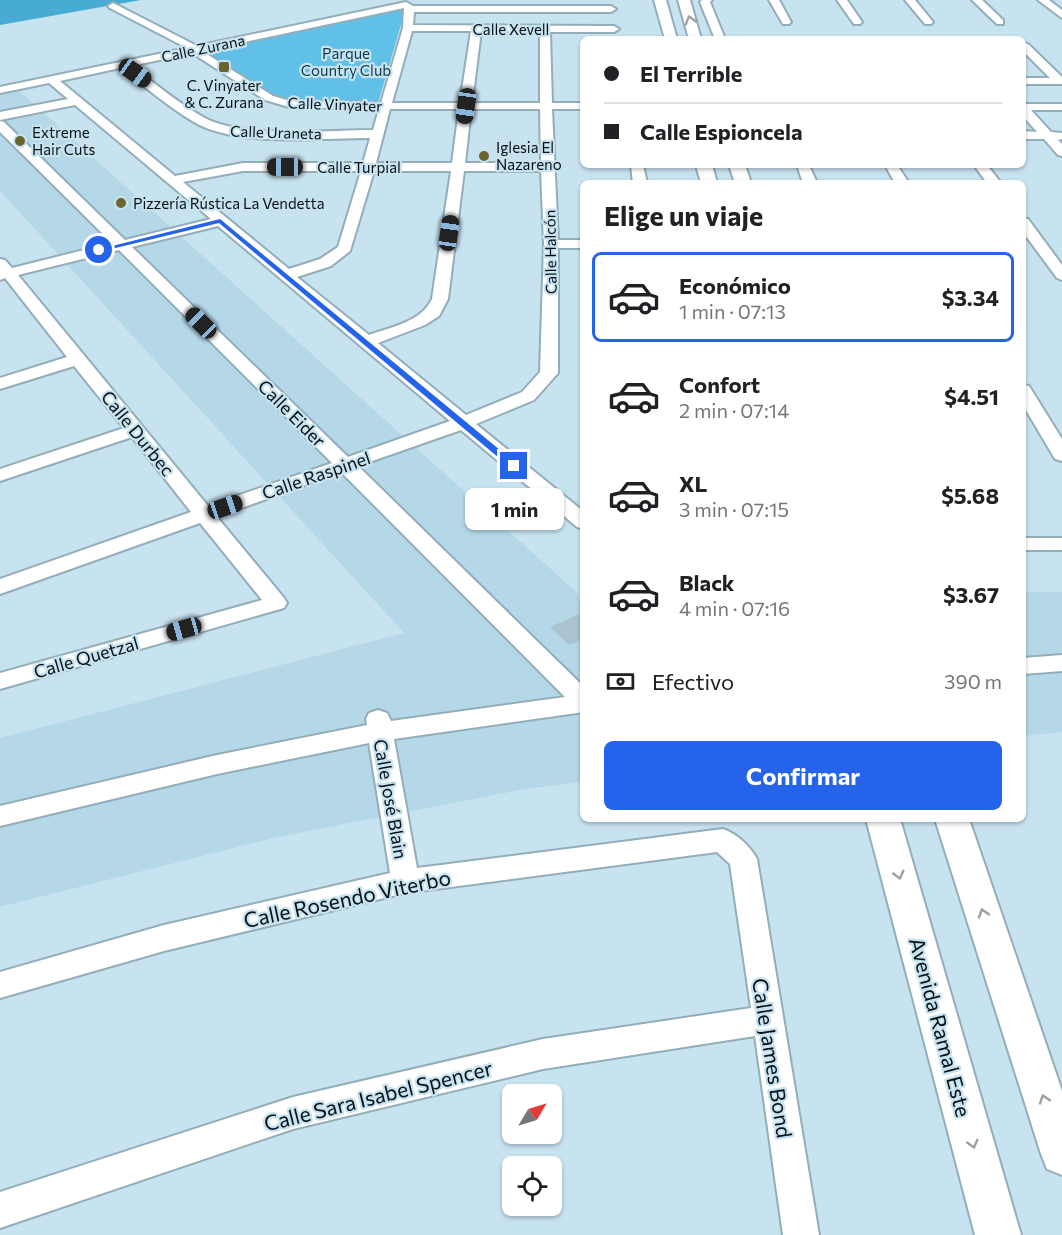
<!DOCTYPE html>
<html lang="es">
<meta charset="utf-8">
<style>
body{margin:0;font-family:Commissioner,sans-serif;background:#f2f2f2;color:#202124;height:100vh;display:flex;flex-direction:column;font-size:22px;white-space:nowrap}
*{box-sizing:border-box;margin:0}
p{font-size:20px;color:#757577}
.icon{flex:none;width:33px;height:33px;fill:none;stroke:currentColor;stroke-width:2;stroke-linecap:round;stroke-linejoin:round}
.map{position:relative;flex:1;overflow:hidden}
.sheet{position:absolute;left:580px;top:180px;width:446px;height:642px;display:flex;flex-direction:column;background:#fff;border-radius:9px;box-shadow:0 2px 4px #0004}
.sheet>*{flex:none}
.top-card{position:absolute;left:580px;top:36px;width:446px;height:132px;border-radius:9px;box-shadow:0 2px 4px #0004;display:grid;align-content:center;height:132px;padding:0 24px;background:#fff}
.needle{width:39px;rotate:52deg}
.controls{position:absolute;left:502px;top:1084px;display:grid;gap:12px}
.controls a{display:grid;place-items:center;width:60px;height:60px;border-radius:9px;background:#fff;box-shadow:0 2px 4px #0004;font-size:30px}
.end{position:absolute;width:27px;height:27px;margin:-14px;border:8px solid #2563eb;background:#fff;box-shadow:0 0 0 3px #fff}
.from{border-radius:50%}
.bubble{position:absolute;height:42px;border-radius:9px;background:#fff;box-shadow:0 2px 4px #0004;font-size:20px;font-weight:700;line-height:42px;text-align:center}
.car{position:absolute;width:18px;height:36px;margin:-18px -9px;border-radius:8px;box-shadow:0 0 4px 2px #0007;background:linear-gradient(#222 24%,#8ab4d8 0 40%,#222 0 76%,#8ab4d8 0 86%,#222 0)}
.top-card b{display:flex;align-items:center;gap:21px;height:57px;font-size:22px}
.top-card b+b{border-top:2px solid #e0e0e0}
.top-card i{width:15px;height:15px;background:#202124}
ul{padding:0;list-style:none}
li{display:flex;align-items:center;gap:18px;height:90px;margin:0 12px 9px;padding:0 12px;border:3px solid transparent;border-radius:9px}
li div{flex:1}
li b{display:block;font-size:22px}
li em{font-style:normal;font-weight:700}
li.selected{border-color:#2563eb}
li>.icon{width:54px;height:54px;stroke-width:1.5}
h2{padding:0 24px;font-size:27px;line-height:72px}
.pay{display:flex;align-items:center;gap:15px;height:66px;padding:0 24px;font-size:22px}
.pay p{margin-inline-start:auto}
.button{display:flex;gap:12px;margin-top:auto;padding:12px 24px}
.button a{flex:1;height:69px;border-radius:9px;background:#2563eb;color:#fff;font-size:24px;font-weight:700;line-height:69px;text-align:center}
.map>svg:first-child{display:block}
.built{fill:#b5d8e8}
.green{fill:#60c0e8}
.forest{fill:#48abd3}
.building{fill:#a9c3d0}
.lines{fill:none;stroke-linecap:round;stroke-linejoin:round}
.minor-casing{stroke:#93adb9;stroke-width:4}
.major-casing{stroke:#93adb9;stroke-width:4}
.minor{fill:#fff;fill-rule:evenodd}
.major{fill:#fff;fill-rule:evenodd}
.oneway{stroke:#9ca0a1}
.route{fill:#2563eb}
.poi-dot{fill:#6b6330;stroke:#c8e3f0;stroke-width:2}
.labels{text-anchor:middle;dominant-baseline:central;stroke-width:4.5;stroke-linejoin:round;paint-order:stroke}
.far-street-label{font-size:15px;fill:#071115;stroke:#c8e3f0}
.far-park-label{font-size:15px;fill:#0d3a4b;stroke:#c8e3f0}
.far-poi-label{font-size:15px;fill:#071115;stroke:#c8e3f0;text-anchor:start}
.street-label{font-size:18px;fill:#071115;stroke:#c8e3f0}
.near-street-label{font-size:21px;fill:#071115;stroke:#c8e3f0}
</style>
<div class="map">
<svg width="1062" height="1235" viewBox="0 0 1062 1235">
<rect width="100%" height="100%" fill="#c8e3f0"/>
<!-- built -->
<g class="built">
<polygon points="15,87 583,598 583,782 525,789 278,837 0,907 0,738 404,633 0,191 0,90"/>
<polygon points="1023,592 1062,592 1062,732 1023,736"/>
</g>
<!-- green -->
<polygon class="green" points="398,9 405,11 378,103 299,102 273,95 206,52 210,48"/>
<!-- forest -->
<polygon class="forest" points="0,0 141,0 0,25"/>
<!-- building -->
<polygon class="building" points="584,612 584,638 569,645 550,627"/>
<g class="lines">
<!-- minor casing -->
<g class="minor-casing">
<g id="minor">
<polygon points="702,0 712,0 710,2 725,39 715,39 700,2"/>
<polygon points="769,0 779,0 791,22 789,24 783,24"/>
<polygon points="837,0 847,0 862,22 860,24 854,24"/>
<polygon points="905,0 915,0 933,22 931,24 925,24"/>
<polygon points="972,0 982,0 1003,20 1003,24 997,24"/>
<polygon points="1038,0 1049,0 1062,10 1062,18"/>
<path d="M 406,2 L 413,6 L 611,6 L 616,9 L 611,12 L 414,12 L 413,25 L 614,26 L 619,29 L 614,32 L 550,32 L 552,103 L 584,103 L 584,109 L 552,109 L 558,240 L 584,240 L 584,248 L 558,248 L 558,373 L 534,400 L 476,424 L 584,512 L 584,529 L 577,527 L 461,430 L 358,466 L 584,687 L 584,712 L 394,739 L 417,868 L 723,829 C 737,834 750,846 757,859 L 819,1235 L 783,1235 L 755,1036 L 543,1069 L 293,1129 L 0,1228 L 0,1192 L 293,1097 L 543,1039 L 751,1008 L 730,864 L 717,852 L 405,893 L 164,951 L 0,998 L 0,972 L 164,925 L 390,873 L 369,743 L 217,774 L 0,826 L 0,806 L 217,755 L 367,725 L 366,719 L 369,713 L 378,710 L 387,713 L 391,721 L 565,697 L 341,472 L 217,517 L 284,598 L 287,603 L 284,608 L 0,689 L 0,673 L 262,600 L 200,523 L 0,594 L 0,579 L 191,512 L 132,437 L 0,481 L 0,469 L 124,428 L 74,366 L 0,389 L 0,378 L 67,357 L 5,278 L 0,280 L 0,259 L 5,260 L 12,268 L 112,243 L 0,132 L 0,121 L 4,122 L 125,240 L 211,219 L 75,105 L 0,120 L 0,112 L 68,99 L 49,83 L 0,93 L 0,87 L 187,48 L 110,8 L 108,6 L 113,3 L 197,46 ZM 404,8 L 403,28 L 381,103 L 290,101 L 273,96 L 202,51 ZM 412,31 L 471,31 L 460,103 L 392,103 ZM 481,31 L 540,32 L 540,103 L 472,103 ZM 192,53 L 265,100 L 289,107 L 379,109 L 373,130 C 328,130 241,139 203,117 C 178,103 155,83 131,66 ZM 120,68 C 145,86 168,107 194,122 C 235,147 322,138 370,138 L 363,163 L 243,163 L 175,176 L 60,81 ZM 390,109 L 459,109 L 452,163 L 376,163 ZM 471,109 L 540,109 L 541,163 L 465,163 ZM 243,171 L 361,171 L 338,247 L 320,259 L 289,269 L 183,182 ZM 374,171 L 451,171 L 432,299 C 421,322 391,327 369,335 L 297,277 L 331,266 L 350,251 ZM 464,171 L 541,171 L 544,244 L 540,372 L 522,392 L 466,415 L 378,343 L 425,325 L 439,316 L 448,299 ZM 218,226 L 450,421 L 348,457 L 132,247 ZM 119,250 L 332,463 L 208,506 L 18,275 Z"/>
<polygon points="1023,43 1028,44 1062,77 1062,84 1023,84 1023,78 1050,78 1023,51"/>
<polygon points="1023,104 1062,104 1062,110 1031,110 1051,132 1062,133 1062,139 1058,140 1062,144 1062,156 1058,155 1044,139 1023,139 1023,131 1037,132 1023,116"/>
<polygon points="631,165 643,165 647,183 633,183"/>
<polygon points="797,165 809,165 817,183 803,183"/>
<polygon points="885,165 897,165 909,183 895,183"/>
<polygon points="974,165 987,165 1001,183 987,183"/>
<polygon points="1023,218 1028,219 1062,265 1062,280 1057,278 1023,232"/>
<polygon points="1023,385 1029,386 1062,439 1062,461 1055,459 1023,405"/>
<rect x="1023" y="538" width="39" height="12"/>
<polygon points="1062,655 1062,671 1023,674 1023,658"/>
</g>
</g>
<!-- major casing -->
<g class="major-casing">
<g id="major">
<polygon points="654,0 666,0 677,39 665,39"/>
<polygon points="678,0 690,0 701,39 689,39"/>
<polygon points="696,165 712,165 717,183 701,183"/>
<polygon points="729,165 745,165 751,183 735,183"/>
<polygon points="866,819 900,819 1021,1235 975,1235"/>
<polygon points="935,819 969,819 1062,1091 1062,1175 1047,1169 1041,1154"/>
</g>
</g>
<!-- minor -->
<use href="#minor" class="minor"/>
<!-- major -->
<use href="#major" class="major"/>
</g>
<!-- one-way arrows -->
<defs><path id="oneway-chevron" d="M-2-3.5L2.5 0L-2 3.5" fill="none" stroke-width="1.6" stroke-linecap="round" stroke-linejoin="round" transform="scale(1.5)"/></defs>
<g class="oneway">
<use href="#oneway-chevron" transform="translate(690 20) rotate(-106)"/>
<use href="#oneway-chevron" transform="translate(899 875) rotate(75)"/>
<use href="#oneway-chevron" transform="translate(983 913) rotate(-108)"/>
<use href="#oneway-chevron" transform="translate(1044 1099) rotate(-108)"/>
<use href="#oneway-chevron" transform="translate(973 1144) rotate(75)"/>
</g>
<!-- route -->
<polygon class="route" points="220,219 517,464 517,468 511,468 219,223 99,252 96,250"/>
<!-- markers -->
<g class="poi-dot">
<rect x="218" y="61" width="12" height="12" rx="3"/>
<circle cx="20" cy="141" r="6"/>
<circle cx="484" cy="156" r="6"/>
<circle cx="121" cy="203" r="6"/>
</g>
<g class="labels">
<!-- far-street labels -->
<g class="far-street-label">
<text x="511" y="29">Calle Xevell</text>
<text transform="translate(203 48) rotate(-12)">Calle Zurana</text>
<text transform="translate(335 104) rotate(2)">Calle Vinyater</text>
<text transform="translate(276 132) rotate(2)">Calle Uraneta</text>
<text x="359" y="167">Calle Turpial</text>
<text transform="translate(550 252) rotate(-91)">Calle Halcón</text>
</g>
<!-- far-park labels -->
<g class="far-park-label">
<text x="346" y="53">Parque<tspan x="346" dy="17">Country Club</tspan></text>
</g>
<!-- far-poi labels -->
<g class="far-poi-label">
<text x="224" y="85" text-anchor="middle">C. Vinyater<tspan x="224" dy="17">&amp; C. Zurana</tspan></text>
<text x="32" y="132">Extreme<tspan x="32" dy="17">Hair Cuts</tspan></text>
<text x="496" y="147">Iglesia El<tspan x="496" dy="17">Nazareno</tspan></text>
<text x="133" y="203">Pizzería Rústica La Vendetta</text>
</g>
<!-- street labels -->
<g class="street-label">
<text transform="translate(292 413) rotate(45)">Calle Eider</text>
<text transform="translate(138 433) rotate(51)">Calle Durbec</text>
<text transform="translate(316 475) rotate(-19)">Calle Raspinel</text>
<text transform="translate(86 657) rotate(-16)">Calle Quetzal</text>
<text transform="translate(391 799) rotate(80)">Calle José Blain</text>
</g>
<!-- near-street labels -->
<g class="near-street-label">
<text transform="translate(347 898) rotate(-12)">Calle Rosendo Viterbo</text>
<text transform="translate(941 1027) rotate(75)">Avenida Ramal Este</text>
<text transform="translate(773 1058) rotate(81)">Calle James Bond</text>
<text transform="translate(378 1095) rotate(-14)">Calle Sara Isabel Spencer</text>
</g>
</g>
</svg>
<div class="controls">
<a><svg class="needle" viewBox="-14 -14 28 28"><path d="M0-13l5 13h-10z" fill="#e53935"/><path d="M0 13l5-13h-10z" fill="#757577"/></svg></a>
<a><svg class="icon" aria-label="locate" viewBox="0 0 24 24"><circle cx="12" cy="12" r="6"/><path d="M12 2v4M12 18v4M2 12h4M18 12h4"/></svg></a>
</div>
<i class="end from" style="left:99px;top:250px"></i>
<i class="end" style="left:514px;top:466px"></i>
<div class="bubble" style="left:465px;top:488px;width:99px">1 min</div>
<i class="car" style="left:135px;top:73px;rotate:126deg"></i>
<i class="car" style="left:466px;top:106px;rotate:188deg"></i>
<i class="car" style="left:285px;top:167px;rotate:270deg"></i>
<i class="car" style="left:449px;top:233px;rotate:8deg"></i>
<i class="car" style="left:201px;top:323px;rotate:315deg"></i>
<i class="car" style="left:225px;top:507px;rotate:71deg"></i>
<i class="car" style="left:184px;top:629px;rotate:254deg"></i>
<div class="top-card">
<b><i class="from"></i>El Terrible</b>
<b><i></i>Calle Espioncela</b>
</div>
<section class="sheet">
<h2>Elige un viaje</h2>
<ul>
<li class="selected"><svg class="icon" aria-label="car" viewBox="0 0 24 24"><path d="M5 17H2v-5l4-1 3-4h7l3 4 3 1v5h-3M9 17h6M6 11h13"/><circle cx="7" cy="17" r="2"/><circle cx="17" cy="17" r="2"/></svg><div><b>Económico</b><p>1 min · 07:13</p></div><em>$3.34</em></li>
<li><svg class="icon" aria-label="car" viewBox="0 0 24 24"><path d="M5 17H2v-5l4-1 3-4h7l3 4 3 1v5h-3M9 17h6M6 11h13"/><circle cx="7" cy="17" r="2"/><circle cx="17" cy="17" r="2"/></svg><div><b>Confort</b><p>2 min · 07:14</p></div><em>$4.51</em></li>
<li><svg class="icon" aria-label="car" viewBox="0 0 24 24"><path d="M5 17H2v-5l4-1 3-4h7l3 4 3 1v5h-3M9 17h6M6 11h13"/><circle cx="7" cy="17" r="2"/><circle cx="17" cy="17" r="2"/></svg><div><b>XL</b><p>3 min · 07:15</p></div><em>$5.68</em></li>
<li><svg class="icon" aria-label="car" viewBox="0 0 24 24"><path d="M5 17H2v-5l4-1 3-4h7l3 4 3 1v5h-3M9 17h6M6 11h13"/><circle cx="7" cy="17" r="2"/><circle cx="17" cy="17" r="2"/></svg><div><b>Black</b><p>4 min · 07:16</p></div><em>$3.67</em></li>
</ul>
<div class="pay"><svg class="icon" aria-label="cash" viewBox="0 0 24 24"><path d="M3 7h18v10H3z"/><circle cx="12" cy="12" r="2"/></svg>Efectivo<p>390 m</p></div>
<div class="button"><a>Confirmar</a></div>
</section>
</div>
